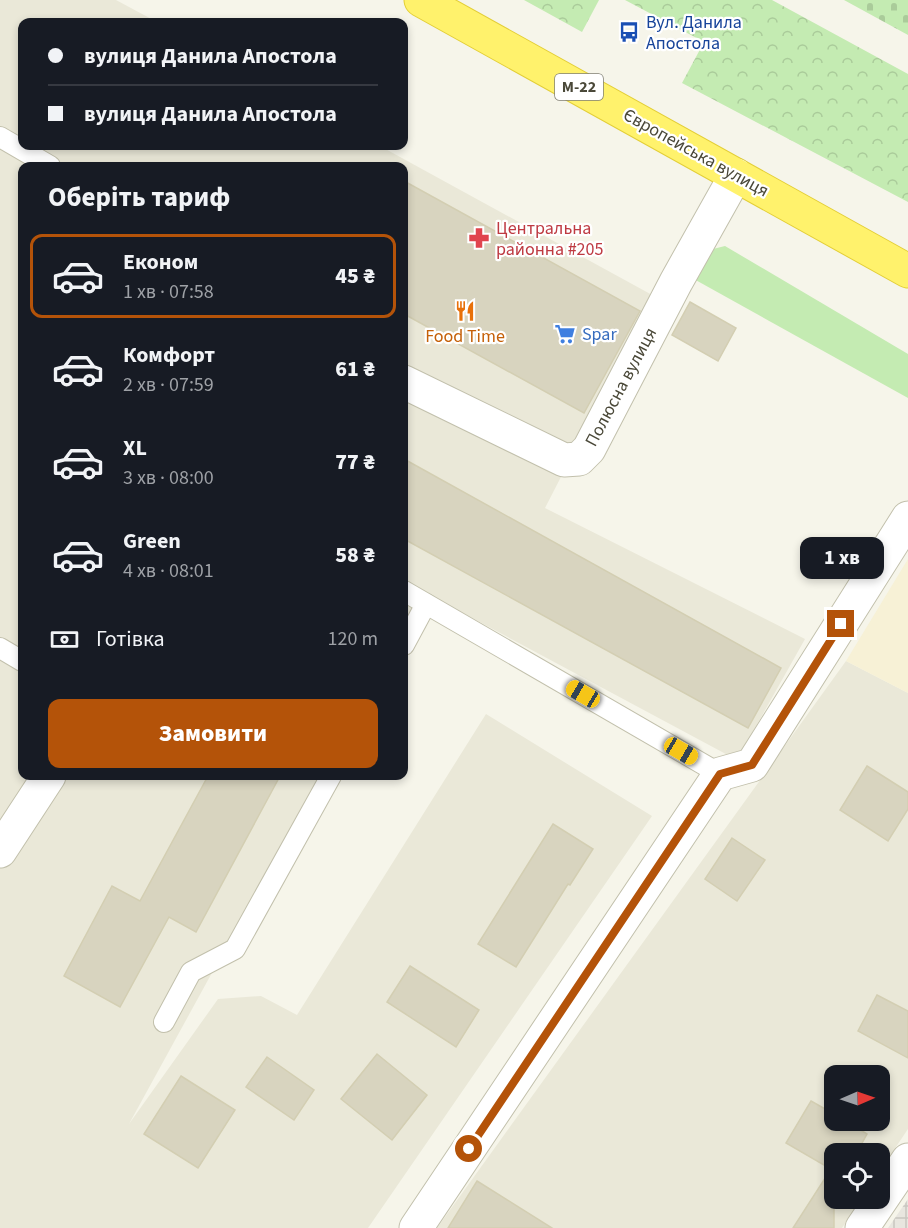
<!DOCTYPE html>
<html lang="uk">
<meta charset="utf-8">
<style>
body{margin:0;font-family:"Source Sans 3",sans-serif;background:#20242c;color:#f1f3f6;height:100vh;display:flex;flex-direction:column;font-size:22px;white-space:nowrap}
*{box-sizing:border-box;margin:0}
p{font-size:20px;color:#9ea1a6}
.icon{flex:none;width:33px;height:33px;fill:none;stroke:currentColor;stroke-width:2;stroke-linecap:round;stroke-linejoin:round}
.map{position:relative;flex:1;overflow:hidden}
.details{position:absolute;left:18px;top:162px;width:390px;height:618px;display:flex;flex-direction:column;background:#171b24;border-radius:12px;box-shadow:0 3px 9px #0003}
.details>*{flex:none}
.guide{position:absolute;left:18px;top:18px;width:390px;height:132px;border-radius:12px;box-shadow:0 3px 9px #0003;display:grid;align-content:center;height:132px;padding:0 30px;background:#171b24}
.needle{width:39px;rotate:88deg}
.fabs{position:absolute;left:824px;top:1065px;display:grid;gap:12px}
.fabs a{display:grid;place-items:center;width:66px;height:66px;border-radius:12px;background:#171b24;box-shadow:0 3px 9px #0003;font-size:30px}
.end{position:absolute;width:27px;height:27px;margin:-14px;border:8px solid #b45309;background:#fff;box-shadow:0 0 0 3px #fff}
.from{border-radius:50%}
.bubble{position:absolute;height:42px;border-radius:12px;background:#171b24;box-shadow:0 3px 9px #0003;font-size:20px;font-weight:800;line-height:42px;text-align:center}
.car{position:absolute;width:18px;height:36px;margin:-18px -9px;border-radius:8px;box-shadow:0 0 4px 2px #0007;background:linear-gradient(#f5c518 24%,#345 0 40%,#f5c518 0 76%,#345 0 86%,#f5c518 0)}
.guide b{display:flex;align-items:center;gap:21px;height:57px;font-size:22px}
.guide b+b{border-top:2px solid #363941}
.guide i{width:15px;height:15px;background:#f1f3f6}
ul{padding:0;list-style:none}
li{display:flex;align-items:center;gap:18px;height:84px;margin:0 12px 9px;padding:0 18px;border:3px solid transparent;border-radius:12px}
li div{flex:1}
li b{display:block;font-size:22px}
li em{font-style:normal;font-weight:800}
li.selected{border-color:#b45309}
li>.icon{width:54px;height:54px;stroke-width:1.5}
h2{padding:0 30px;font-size:27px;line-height:72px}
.pay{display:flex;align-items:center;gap:15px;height:66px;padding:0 30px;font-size:22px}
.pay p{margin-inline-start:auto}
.action{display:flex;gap:12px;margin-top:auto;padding:12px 30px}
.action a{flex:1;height:69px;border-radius:12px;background:#b45309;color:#fff;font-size:24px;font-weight:800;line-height:69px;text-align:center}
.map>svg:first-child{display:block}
.residential{fill:#eae8d8;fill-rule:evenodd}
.commercial{fill:#f7f1d6}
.industrial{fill:url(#industrial-grid)}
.grass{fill:#c4ebb2}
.forest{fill:url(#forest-crowns)}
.cemetery{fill:url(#cemetery-stones)}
.building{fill:#d8d4bf;stroke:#d3ceb2;stroke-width:1.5}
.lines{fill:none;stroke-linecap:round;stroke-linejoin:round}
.lane-casing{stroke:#c2c0ac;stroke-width:22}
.street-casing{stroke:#c2c0ac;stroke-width:35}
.highway-casing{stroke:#e3ce37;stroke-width:35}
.lane{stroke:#fff;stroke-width:20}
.street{stroke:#fff;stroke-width:33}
.highway{stroke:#fff26c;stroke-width:33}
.route{stroke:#b45309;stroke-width:8}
.labels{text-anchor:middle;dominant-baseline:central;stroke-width:4.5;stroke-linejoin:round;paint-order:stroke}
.shield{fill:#fff;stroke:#807f74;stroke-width:1.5}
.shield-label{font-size:16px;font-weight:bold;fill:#4a4838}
.transit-label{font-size:18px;fill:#164399;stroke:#fff;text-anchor:start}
.street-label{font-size:18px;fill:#4a4838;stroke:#fff}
.health-label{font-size:18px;fill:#be3a42;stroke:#fff;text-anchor:start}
.shop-label{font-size:18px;fill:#366cbe;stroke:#fff;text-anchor:start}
.food-label{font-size:18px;fill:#c56008;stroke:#fff}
</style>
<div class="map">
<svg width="908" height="1228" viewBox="0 0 908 1228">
<defs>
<pattern id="industrial-grid" width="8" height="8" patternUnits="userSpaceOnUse" patternTransform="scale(1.5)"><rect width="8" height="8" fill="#e8e6df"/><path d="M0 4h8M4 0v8" fill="none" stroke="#c8c7c0"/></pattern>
<pattern id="forest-crowns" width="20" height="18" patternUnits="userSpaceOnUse" patternTransform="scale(1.5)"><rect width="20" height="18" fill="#c4ebb2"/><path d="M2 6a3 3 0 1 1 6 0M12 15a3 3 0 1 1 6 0" fill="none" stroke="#aacb9a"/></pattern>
<pattern id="cemetery-stones" width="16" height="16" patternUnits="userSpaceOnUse" patternTransform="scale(1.5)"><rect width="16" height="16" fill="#c4ebb2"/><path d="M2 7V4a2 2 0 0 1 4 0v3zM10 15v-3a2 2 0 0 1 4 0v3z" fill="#aacb9a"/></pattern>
</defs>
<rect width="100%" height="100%" fill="#f6f5ea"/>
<!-- residential -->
<g class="residential">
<polygon points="0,0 116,0 157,22 22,22 22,146 380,146 654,296 545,508 805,639 737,760 422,591 404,624 404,166 22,166 22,776 320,776 129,1124 218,999 261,996 297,1015 486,714 652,816 368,1228 0,1228"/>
<path d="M 846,661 L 908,693 L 908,1129 L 879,1172 L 879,1154 L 834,1154 L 834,1198 L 861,1199 L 842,1228 L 437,1228 ZM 834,1076 L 879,1076 L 879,1120 L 834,1120 Z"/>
</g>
<!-- commercial -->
<polygon class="commercial" points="908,559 908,693 846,661"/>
<!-- industrial -->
<polygon class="industrial" points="908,1199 908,1228 888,1228"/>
<!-- grass -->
<polygon class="grass" points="725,246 908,354 908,398 692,278 709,250"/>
<!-- forest -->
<g class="forest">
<polygon points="524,0 599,0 582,32"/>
<polygon points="625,0 772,0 908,74 908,202 682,83 704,42"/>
</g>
<!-- cemetery -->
<polygon class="cemetery" points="844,0 908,0 908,35"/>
<!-- building -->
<g class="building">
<polygon points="404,181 640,311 584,413 404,314"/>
<polygon points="690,302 736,328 718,361 672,335"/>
<polygon points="404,459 781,668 748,728 404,539"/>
<polygon points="867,766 908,792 908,809 888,841 840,810"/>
<polygon points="208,776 280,776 196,932 169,917 120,1007 64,976 112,886 140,901"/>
<polygon points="553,824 593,849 570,885 568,884 516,967 478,944"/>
<polygon points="732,838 765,860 737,901 705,879"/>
<polygon points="410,966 479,1010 456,1047 387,1002"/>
<polygon points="877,995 908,1011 908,1058 858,1031"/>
<polygon points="377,1054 427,1095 392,1140 341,1099"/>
<polygon points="267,1057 314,1090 294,1120 246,1087"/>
<polygon points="181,1076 235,1110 198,1168 144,1134"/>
<polygon points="811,1101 834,1114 834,1120 845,1120 867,1134 856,1154 834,1154 834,1228 793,1228 831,1169 786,1143"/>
<polygon points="477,1181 552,1228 448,1228"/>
</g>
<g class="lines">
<!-- lane casing -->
<g class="lane-casing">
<g id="lane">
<polyline points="0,137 50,166"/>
<polyline points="404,591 720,774"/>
<polyline points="404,645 426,604"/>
<polyline points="0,648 22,661"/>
<polyline points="164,1022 191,972 235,949 331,776"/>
</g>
</g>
<!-- street casing -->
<g class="street-casing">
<g id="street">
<polyline points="404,382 564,460 579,459 589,449 676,282 736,175"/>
<polyline points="0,851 49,776"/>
<polyline points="416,1228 720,774 752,765 908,518"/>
<polyline points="862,1228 908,1160"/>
</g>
</g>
<!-- highway casing -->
<g class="highway-casing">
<polyline id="highway" points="421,0 908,271"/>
</g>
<!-- lane -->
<use href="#lane" class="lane"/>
<!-- street -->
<use href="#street" class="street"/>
<!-- highway -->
<use href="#highway" class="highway"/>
</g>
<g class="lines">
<!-- route -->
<polyline class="route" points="469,1149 720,774 752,765 841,624"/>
</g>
<!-- icons -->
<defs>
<g id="bus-bare" transform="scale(1.62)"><path d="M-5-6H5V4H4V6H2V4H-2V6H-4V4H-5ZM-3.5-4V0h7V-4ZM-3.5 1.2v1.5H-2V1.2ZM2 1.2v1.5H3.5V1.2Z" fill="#1a4fb4" stroke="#fff" stroke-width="2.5" paint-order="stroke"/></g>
<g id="pharmacy-bare" transform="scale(1.62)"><path d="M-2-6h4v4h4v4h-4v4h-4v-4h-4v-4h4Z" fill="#e0444e" stroke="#fff" stroke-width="2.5" paint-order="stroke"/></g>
<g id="restaurant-bare" transform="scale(1.62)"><path d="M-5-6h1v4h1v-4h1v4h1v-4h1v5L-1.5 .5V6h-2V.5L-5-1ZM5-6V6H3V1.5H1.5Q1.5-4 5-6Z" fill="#e8710a" stroke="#fff" stroke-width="2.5" paint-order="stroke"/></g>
<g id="supermarket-bare" transform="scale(1.62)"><path d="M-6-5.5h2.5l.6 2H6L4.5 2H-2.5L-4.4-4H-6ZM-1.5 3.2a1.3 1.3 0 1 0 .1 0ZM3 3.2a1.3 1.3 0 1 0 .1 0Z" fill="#3f7fe0" stroke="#fff" stroke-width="2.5" paint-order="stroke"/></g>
</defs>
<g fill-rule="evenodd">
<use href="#bus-bare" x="629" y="32"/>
<use href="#pharmacy-bare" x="479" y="238"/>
<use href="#restaurant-bare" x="465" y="311"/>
<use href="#supermarket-bare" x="565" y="334"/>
</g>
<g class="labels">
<!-- shield labels -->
<rect class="shield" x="555" y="74" width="48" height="26" rx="4.5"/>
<g class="shield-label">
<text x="579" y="87">М-22</text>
</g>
<!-- transit labels -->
<g class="transit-label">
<text x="646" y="22">Вул. Данила<tspan x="646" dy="21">Апостола</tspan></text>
</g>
<!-- street labels -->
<g class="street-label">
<text transform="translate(696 153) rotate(29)">Європейська вулиця</text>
<text transform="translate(621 387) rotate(-62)">Полюсна вулиця</text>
</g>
<!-- health labels -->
<g class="health-label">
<text x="496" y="228">Центральна<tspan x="496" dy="21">районна #205</tspan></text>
</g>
<!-- shop labels -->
<g class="shop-label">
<text x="582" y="334">Spar</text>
</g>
<!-- food labels -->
<g class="food-label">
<text x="465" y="336">Food Time</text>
</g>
</g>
</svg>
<div class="fabs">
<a><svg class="needle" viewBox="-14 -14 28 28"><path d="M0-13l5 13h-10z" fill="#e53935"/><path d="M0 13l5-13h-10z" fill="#9ea1a6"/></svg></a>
<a><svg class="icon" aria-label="locate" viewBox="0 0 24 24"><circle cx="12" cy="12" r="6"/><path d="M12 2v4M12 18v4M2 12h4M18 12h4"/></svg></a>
</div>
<i class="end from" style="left:469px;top:1149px"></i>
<i class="end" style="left:841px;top:624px"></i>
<div class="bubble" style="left:800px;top:537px;width:84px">1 хв</div>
<i class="car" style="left:583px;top:694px;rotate:300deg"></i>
<i class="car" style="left:681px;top:751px;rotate:120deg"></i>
<div class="guide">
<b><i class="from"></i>вулиця Данила Апостола</b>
<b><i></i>вулиця Данила Апостола</b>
</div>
<section class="details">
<h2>Оберіть тариф</h2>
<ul>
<li class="selected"><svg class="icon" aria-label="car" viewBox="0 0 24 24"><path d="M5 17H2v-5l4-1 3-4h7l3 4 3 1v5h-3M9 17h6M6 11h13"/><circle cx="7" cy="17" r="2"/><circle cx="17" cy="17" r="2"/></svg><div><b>Економ</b><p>1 хв · 07:58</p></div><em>45 ₴</em></li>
<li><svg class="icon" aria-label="car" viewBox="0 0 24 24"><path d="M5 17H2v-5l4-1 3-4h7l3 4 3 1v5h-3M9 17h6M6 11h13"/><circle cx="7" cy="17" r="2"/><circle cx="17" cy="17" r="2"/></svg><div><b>Комфорт</b><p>2 хв · 07:59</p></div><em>61 ₴</em></li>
<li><svg class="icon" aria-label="car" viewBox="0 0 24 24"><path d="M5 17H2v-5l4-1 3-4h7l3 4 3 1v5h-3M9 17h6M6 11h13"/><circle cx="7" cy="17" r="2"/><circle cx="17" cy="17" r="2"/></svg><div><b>XL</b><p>3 хв · 08:00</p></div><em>77 ₴</em></li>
<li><svg class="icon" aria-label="car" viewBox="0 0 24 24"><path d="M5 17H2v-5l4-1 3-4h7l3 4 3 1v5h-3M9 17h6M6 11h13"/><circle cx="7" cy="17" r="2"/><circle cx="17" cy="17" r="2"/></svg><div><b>Green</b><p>4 хв · 08:01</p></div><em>58 ₴</em></li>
</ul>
<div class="pay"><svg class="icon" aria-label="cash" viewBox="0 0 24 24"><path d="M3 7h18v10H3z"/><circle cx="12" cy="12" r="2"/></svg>Готівка<p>120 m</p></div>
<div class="action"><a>Замовити</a></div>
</section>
</div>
